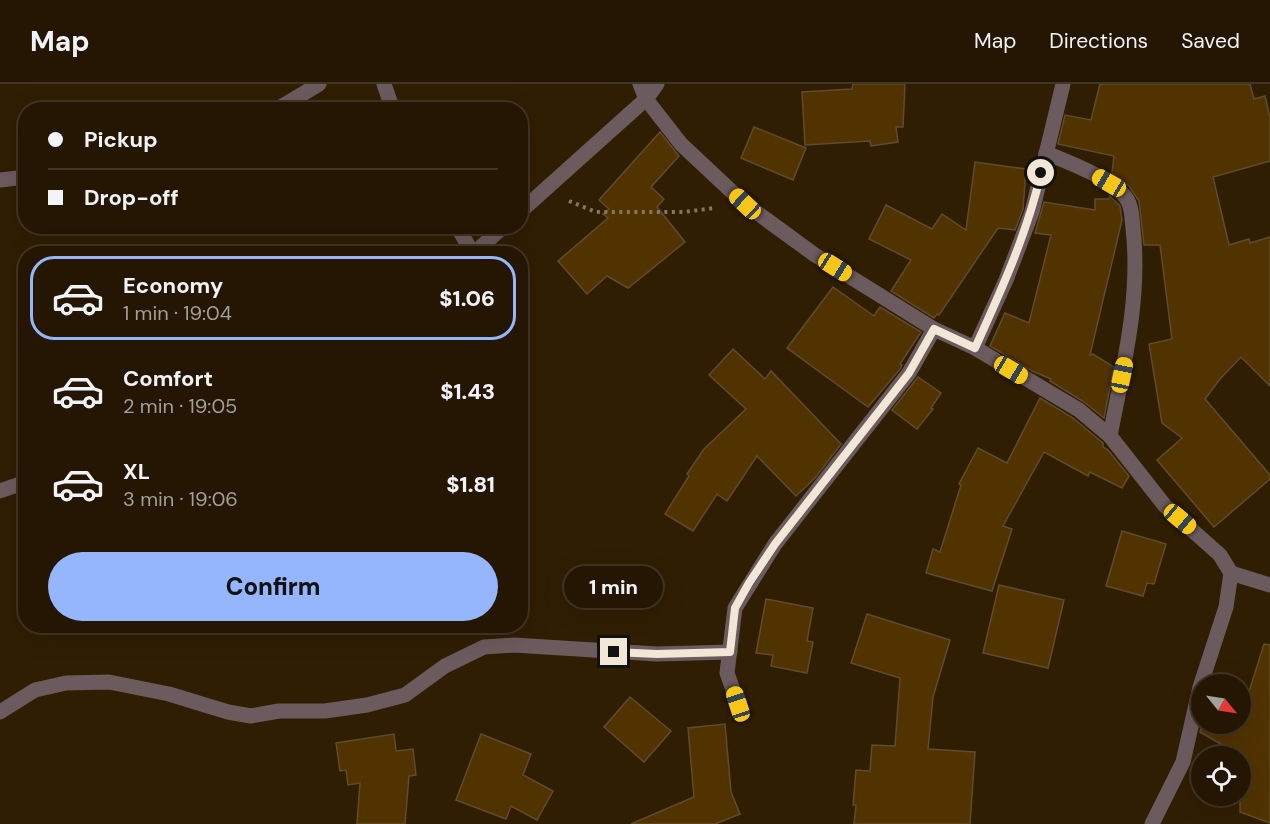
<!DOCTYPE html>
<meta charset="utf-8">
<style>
body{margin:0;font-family:"DM Sans",sans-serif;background:#302311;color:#f1f3f6;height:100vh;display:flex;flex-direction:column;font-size:22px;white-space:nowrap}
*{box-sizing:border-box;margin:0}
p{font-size:20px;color:#a39f99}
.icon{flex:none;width:33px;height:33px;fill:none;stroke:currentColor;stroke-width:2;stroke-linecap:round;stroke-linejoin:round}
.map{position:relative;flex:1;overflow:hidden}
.details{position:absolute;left:18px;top:162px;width:510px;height:387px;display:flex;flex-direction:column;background:#241602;border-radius:24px;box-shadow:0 6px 24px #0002,0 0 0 2px #413524}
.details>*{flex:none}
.guide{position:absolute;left:18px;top:18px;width:510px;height:132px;border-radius:24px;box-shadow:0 6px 24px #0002,0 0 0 2px #413524;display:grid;align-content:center;height:132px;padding:0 30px;background:#241602}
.needle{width:39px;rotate:120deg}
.buttons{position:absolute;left:1191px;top:590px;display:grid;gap:12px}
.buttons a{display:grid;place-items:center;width:60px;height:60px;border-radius:50%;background:#241602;box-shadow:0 6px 24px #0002,0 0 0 2px #413524;font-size:30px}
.end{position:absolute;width:27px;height:27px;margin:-14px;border:8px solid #f2e6d6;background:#111;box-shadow:0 0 0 3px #111}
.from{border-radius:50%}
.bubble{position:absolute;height:42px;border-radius:21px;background:#241602;box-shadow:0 6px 24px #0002,0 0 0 2px #413524;font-size:20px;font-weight:800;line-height:42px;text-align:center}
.car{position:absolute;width:18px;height:36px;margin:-18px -9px;border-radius:8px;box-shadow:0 0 4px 2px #0007;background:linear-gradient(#f5c518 24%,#345 0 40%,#f5c518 0 76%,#345 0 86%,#f5c518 0)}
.guide b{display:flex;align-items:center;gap:21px;height:57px;font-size:22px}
.guide b+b{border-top:2px solid #413524}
.guide i{width:15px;height:15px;background:#f1f3f6}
ul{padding:10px 0 0;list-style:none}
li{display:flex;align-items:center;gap:18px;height:84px;margin:0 12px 9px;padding:0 18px;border:3px solid transparent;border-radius:24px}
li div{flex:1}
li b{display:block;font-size:22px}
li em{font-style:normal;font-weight:800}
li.active{border-color:#95b6fd}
li>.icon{width:54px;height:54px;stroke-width:1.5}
.primary-button{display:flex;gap:12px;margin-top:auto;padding:12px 30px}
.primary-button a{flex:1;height:69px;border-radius:36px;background:#95b6fd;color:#111;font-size:24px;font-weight:800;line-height:69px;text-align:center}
header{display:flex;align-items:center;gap:36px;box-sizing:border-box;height:84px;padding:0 30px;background:#241602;border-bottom:2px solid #413524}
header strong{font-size:28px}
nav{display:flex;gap:33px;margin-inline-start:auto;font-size:21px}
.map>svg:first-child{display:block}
.building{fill:#513300;stroke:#5f4b30;stroke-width:1.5}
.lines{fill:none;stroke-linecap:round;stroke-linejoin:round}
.path{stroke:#857660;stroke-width:4;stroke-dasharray:3 4.5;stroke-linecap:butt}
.street{stroke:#6c5b5e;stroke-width:15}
.route{stroke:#f2e6d6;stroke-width:8}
</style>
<header>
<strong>Map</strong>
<nav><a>Map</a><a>Directions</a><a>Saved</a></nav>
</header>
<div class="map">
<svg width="1270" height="740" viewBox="0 0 1270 740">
<rect width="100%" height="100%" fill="#301e03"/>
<!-- building -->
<g class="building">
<polygon points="853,0 905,0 903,43 896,43 898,58 871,62 870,57 805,61 802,8 852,5"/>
<polygon points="1100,0 1250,0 1254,15 1265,12 1270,34 1270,77 1213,93 1229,161 1249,155 1250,159 1270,153 1270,302 1241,273 1220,295 1205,315 1270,391 1270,395 1214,443 1157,376 1182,354 1162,339 1149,260 1172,255 1160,161 1144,161 1139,117 1129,102 1112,89 1114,72 1058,60 1065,31 1091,36"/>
<polygon points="754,43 806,64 793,96 741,74"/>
<polygon points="660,48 679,72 651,103 664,115 657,123 685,158 628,204 607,192 587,210 558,177 608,134 603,130 609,125 599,116"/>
<polygon points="975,78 1026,85 1023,125 1015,146 998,144 939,231 937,230 934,234 891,207 911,176 869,155 886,121 932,145 942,130 966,146"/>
<polygon points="1110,112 1120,122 1122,136 1090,271 1093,270 1114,283 1104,334 1084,318 1050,297 1051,295 1032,287 990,262 1005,229 1029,239 1051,151 1035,149 1044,118 1095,126 1095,115 1109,115"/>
<polygon points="833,203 874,232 880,223 921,248 900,280 902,281 901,284 868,323 787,264"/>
<polygon points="733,265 765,295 771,287 841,360 815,394 796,412 757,372 727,417 717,410 693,447 665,430 689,392 687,390 704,365 746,325 709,291"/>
<polygon points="918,293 941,309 931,324 933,325 917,345 892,326"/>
<polygon points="1040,314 1073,334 1103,359 1103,363 1108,366 1129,392 1122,404 1090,388 1088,392 1044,368 1003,442 1012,445 992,507 926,489 933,465 940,468 961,401 959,400 978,364 1007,379"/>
<polygon points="1122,447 1166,460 1154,500 1147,499 1143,512 1106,502"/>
<polygon points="999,501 1064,516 1048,584 983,569"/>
<polygon points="766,515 813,524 807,557 813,558 807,589 771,582 773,571 756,569"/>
<polygon points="867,530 950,556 933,613 928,665 975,668 970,740 854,740 856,721 853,721 856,686 870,687 872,661 895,662 900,594 851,579"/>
<polygon points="1264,560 1270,561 1270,739 1240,728 1240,671 1200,648 1202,639 1240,639 1240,607 1248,611"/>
<polygon points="630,613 671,647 644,678 604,643"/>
<polygon points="725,640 731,708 740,730 715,740 631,740 694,713 688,644"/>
<polygon points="394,650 396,667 413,665 416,691 409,692 405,740 357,740 360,699 348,701 346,686 340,687 336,659"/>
<polygon points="481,650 531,670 523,691 553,707 537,736 511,722 506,735 456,716"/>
</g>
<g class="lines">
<!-- path -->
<polyline class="path" points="569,117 596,128 684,128 714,124"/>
<!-- street -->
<g class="street">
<polyline points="384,0 393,26"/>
<polyline points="640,0 646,15 681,60 745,120 815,171 934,245 975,264 1079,326 1110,352 1165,422 1220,471 1231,489 1226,523 1200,603 1183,678 1152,740"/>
<polyline points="276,26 319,0"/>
<path d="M 1046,69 C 1068,78 1117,96 1128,117 C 1132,124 1132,136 1133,144 C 1141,215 1123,283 1110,352"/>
<polyline points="0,96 26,93"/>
<polyline points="520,128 646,15 657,0"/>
<polyline points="457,142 473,170"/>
<polyline points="473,170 504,142"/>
<polyline points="975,264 1006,196 1032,128 1063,0"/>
<polyline points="0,407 26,398"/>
<polyline points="1231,489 1270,501"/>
<polyline points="738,620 727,589 735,524 775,460 909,289 934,245"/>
<polyline points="0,628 35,606 66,599 109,598 169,610 228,628 251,632 279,627 325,627 367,621 405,611 445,582 484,563 514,561 657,570 730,568"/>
</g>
</g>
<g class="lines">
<!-- route -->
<path class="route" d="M 614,568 L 657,570 L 730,568 L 735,524 L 749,499 L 775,460 L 909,289 L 934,245 L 975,264 C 1001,207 1027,150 1041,89"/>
</g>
</svg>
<div class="buttons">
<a><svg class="needle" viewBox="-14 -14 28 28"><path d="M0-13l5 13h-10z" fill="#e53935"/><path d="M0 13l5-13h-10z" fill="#a39f99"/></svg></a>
<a><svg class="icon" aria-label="locate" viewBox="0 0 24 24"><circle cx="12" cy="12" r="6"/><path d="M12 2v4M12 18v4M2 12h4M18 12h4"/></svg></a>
</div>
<i class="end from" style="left:1041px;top:89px"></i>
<i class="end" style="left:614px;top:568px"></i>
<div class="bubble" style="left:564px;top:482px;width:99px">1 min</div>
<i class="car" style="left:1109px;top:99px;rotate:300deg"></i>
<i class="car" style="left:745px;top:120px;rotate:313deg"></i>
<i class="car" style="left:835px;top:183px;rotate:122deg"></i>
<i class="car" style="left:1011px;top:286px;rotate:121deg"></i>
<i class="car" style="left:1122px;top:291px;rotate:12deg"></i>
<i class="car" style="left:1180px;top:435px;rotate:130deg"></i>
<i class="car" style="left:738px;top:620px;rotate:342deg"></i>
<div class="guide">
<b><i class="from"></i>Pickup</b>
<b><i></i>Drop-off</b>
</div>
<section class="details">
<ul>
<li class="active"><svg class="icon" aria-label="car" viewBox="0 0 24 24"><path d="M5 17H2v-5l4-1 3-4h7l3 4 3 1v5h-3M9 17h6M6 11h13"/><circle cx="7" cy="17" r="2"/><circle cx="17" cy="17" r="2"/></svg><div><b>Economy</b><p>1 min · 19:04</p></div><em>$1.06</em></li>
<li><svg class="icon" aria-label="car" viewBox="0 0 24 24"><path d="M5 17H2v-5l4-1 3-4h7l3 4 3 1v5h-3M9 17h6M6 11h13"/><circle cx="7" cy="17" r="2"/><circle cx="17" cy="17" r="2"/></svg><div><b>Comfort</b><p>2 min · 19:05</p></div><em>$1.43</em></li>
<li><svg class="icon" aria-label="car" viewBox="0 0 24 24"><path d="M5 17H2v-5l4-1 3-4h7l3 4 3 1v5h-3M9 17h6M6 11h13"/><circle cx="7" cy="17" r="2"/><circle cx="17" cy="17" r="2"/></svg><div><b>XL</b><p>3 min · 19:06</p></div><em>$1.81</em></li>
</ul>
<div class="primary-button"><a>Confirm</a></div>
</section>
</div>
